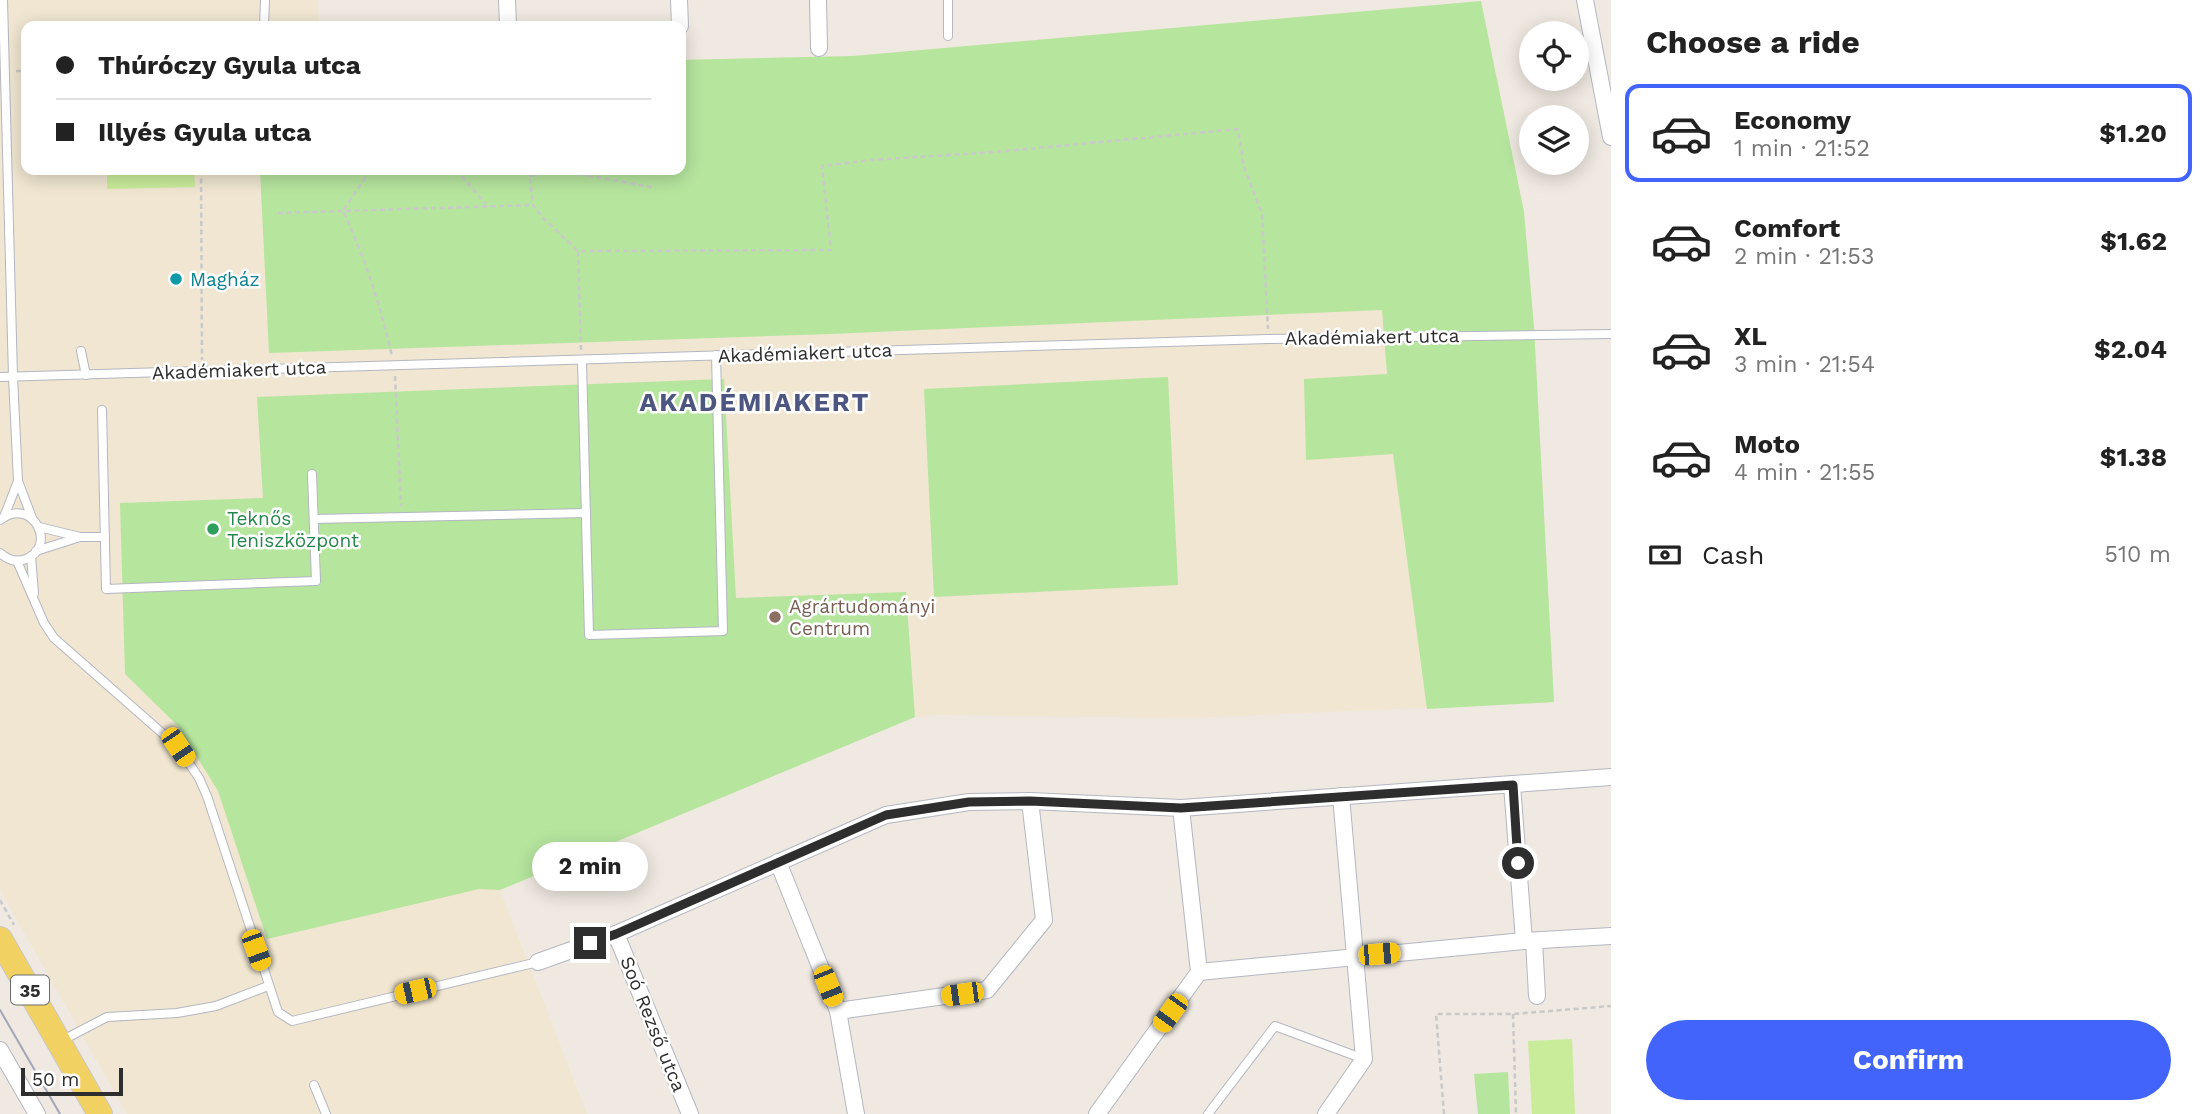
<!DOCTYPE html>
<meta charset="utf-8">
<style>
body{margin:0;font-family:"Work Sans",sans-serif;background:#f2f2f2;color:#222;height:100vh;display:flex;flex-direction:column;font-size:26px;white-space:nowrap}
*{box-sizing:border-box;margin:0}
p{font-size:23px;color:#767676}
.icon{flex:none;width:38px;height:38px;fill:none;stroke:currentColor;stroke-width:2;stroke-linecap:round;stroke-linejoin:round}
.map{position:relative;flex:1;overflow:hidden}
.details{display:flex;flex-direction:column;background:#fff;width:595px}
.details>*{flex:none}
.hud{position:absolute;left:21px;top:21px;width:665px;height:154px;border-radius:14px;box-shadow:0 4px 18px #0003;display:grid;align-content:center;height:154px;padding:0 35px;background:#fff}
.tools{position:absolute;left:1519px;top:21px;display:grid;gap:14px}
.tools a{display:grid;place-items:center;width:70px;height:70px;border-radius:50%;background:#fff;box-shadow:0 4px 18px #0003;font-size:35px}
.scale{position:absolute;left:21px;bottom:18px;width:102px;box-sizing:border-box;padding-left:7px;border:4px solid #2e2e2e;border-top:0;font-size:19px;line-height:24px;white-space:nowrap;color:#2e2e2e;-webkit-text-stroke:5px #fff;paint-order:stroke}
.end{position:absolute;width:32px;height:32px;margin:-16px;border:9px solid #2e2e2e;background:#fff;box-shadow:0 0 0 4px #fff}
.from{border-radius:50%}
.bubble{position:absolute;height:49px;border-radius:24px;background:#fff;box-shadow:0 4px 18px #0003;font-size:23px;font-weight:700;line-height:49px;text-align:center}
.car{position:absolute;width:21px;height:42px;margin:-21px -10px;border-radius:9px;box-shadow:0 0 5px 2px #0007;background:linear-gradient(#f5c518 24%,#345 0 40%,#f5c518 0 76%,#345 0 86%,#f5c518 0)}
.hud b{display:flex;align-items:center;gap:24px;height:66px;font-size:26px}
.hud b+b{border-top:2px solid #e0e0e0}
.hud i{width:18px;height:18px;background:#222}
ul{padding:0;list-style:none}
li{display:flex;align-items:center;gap:21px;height:98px;margin:0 14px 10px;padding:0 21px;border:4px solid transparent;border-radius:14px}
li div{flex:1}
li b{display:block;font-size:26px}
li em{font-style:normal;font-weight:700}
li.selected{border-color:#4264fb}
li>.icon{width:63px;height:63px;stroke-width:1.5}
h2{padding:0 35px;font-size:32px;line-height:84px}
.pay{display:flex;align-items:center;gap:18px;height:77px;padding:0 35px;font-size:26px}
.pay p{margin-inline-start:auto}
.cta{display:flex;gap:14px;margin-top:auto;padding:14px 35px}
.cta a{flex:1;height:80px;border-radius:42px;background:#4264fb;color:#fff;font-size:28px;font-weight:700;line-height:80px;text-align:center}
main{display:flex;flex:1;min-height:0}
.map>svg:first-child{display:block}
.education{fill:#f0e6d1}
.green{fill:#b6e59e}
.pitch{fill:#c9ec9a}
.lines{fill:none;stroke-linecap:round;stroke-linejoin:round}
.service-casing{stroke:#b4b7c1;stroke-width:10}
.minor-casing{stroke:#b4b7c1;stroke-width:18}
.primary-casing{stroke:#c9c9c9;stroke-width:26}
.path{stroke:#c9c9c9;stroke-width:2.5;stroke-dasharray:5 3.5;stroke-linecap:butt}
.service{stroke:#fff;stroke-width:8}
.minor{stroke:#fff;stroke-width:16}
.primary{stroke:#f2d163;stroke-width:24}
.tram{stroke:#a3a6b8;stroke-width:2}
.route{stroke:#2e2e2e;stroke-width:9}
.culture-dot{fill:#0f9aa8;stroke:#fff;stroke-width:2.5}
.leisure-dot{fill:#2e9e5b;stroke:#fff;stroke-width:2.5}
.education-dot{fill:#8d6e63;stroke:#fff;stroke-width:2.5}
.labels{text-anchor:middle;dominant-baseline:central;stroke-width:5;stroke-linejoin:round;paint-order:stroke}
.shield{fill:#fff;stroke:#6d6d6d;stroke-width:2}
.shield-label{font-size:18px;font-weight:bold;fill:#2e2e2e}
.culture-label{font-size:19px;fill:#0d838f;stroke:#fff;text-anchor:start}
.street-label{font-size:19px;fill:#2e2e2e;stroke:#fff}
.leisure-label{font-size:19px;fill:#27864d;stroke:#fff;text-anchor:start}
.education-label{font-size:19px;fill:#785e54;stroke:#fff;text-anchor:start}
.district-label{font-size:26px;font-weight:bold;letter-spacing:2px;fill:#4d5680;stroke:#fff}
</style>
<main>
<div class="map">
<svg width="1611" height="1114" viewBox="0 0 1611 1114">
<rect width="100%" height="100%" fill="#efe9e1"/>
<!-- education -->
<polygon class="education" points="0,0 318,0 319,26 26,26 26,170 681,170 681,60 853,56 1481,1 1524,212 1534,327 1554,702 1192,718 940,715 915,717 500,890 587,1114 127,1114 0,890"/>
<!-- green -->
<g class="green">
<polygon points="1481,1 1524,212 1534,327 1554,702 1427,709 1393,454 1306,460 1304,379 1387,374 1382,310 830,334 269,353 260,170 681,170 681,60 853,56"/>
<polygon points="1168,377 1178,585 934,597 924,389"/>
<polygon points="724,379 736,598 906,592 915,717 500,890 479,889 267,939 218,791 178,726 125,674 120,503 263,498 257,397"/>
<polygon points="1508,1072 1510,1114 1478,1114 1474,1074"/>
</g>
<!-- pitch -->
<g class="pitch">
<polygon points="107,170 194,170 195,187 107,189"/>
<polygon points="1572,1039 1575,1114 1532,1114 1528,1041"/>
</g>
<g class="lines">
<!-- service casing -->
<g class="service-casing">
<g id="service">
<polyline points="3,0 13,377 18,481 32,518"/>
<polyline points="948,0 948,36"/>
<polyline points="264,26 265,0"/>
<polyline points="81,351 86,375"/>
<polyline points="582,361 589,635 723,631 716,355"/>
<polyline points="0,377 1268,339 1611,334"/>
<polyline points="102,410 106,589 316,581 312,474"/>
<polyline points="4,517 18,481"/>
<polyline points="314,519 586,513"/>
<path d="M 0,520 C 33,495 58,547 26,559 C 16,563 8,560 0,553"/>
<polyline points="39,527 80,537 105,537"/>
<polyline points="36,551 80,537"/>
<polyline points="31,556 34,593"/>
<polyline points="17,561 44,623 54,638 178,747 199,778 207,796 278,1012 292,1021 538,962"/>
<polyline points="61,1041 107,1017 177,1013 216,1006 268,986"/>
<polyline points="314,1085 326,1114"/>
<polyline points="1208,1114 1275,1026 1364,1059"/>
</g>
</g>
<!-- minor casing -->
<g class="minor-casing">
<g id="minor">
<polyline points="507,0 508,26"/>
<polyline points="679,0 680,26"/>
<polyline points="818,0 819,48"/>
<polyline points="1585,0 1611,137"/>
<polyline points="1512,785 1524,941"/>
<polyline points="778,862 838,1011 856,1114"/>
<polyline points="616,934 690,1114"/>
<polyline points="1534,941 1537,996"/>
<polyline points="538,962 616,934 886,815 969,802 1030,801 1181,808 1611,777"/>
<polyline points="1199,972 1524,941 1611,936"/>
<polyline points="838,1011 987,990 1044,920 1030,801"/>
<polyline points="0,1050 37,1114"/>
<polyline points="1097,1114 1199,972 1181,808"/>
<polyline points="1326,1114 1364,1059 1341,796"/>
</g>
</g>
<!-- primary casing -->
<g class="primary-casing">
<polyline id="primary" points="0,939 100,1114"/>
</g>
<!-- path -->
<g class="path">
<polyline points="16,71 26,71"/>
<polyline points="201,170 202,360"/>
<path d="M 370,170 L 343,211 C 365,258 380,305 392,356"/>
<polyline points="456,170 486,204"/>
<polyline points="529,170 533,205 543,218 578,251"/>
<polyline points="530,176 558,170 656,188"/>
<polyline points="278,213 533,205"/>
<polyline points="581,350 578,251 831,250 822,166 871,160 995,152 1238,129 1244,167 1262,214 1268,329"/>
<polyline points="395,376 401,506"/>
<polyline points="0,900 14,925"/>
<polyline points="1513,1014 1516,1114"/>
<polyline points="1444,1114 1436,1014 1513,1014 1611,1006"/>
</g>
<!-- service -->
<use href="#service" class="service"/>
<!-- minor -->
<use href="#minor" class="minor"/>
<!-- primary -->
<use href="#primary" class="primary"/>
<!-- tram -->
<polyline class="tram" points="0,1010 60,1114"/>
</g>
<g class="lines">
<!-- route -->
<polyline class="route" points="590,943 616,934 886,815 969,802 1030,801 1181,808 1513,785 1518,863"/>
</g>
<!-- markers -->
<circle class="culture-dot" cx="176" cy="279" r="7"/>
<circle class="leisure-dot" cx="213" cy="529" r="7"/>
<circle class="education-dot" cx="775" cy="617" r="7"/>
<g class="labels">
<!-- shield labels -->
<rect class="shield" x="11" y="975.5" width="38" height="29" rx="5"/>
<g class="shield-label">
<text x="30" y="990">35</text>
</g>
<!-- culture labels -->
<g class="culture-label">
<text x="190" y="279">Magház</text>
</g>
<!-- street labels -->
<g class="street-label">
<text transform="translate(1372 337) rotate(-1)">Akadémiakert utca</text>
<text transform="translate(805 353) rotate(-2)">Akadémiakert utca</text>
<text transform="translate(239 370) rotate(-2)">Akadémiakert utca</text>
<text transform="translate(653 1024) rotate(68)">Soó Rezső utca</text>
</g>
<!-- leisure labels -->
<g class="leisure-label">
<text x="227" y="518">Teknős<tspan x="227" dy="22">Teniszközpont</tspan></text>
</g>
<!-- education labels -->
<g class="education-label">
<text x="789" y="606">Agrártudományi<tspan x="789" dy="22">Centrum</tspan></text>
</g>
<!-- district labels -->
<g class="district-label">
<text x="755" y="402">AKADÉMIAKERT</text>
</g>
</g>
</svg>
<div class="tools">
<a><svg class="icon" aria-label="locate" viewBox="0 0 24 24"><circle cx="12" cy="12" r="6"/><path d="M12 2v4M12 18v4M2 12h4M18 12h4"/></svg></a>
<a><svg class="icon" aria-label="layers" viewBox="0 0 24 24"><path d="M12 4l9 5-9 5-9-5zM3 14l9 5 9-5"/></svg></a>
</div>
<div class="scale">50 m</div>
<i class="end from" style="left:1518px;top:863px"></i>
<i class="end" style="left:590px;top:943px"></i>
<div class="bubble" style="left:532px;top:842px;width:116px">2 min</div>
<i class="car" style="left:178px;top:747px;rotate:146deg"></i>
<i class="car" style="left:256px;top:950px;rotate:160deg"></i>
<i class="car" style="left:1379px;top:954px;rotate:85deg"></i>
<i class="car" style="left:828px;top:986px;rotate:158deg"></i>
<i class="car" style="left:415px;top:991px;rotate:257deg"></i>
<i class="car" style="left:962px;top:994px;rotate:262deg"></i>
<i class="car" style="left:1170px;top:1013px;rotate:216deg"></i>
<div class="hud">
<b><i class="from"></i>Thúróczy Gyula utca</b>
<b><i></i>Illyés Gyula utca</b>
</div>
</div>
<section class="details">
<h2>Choose a ride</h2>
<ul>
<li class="selected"><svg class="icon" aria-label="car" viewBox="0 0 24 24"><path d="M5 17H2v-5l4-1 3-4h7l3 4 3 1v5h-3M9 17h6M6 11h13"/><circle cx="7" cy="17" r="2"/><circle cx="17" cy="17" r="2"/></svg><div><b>Economy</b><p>1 min · 21:52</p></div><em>$1.20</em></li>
<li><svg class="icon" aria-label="car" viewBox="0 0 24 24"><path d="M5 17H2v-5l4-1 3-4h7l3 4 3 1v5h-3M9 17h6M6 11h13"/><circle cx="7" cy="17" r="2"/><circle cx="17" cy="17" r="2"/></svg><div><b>Comfort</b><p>2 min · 21:53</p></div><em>$1.62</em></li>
<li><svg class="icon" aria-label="car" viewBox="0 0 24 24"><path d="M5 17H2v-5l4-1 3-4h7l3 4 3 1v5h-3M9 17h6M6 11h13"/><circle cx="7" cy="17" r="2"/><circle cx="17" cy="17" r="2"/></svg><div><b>XL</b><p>3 min · 21:54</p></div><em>$2.04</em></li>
<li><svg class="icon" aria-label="car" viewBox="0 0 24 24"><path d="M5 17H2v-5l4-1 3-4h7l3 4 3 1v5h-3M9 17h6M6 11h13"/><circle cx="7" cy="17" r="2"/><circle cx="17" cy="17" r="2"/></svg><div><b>Moto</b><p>4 min · 21:55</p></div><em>$1.38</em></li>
</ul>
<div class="pay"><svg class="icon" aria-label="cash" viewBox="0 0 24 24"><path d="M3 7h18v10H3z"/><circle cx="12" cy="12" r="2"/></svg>Cash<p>510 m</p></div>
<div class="cta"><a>Confirm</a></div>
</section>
</main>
